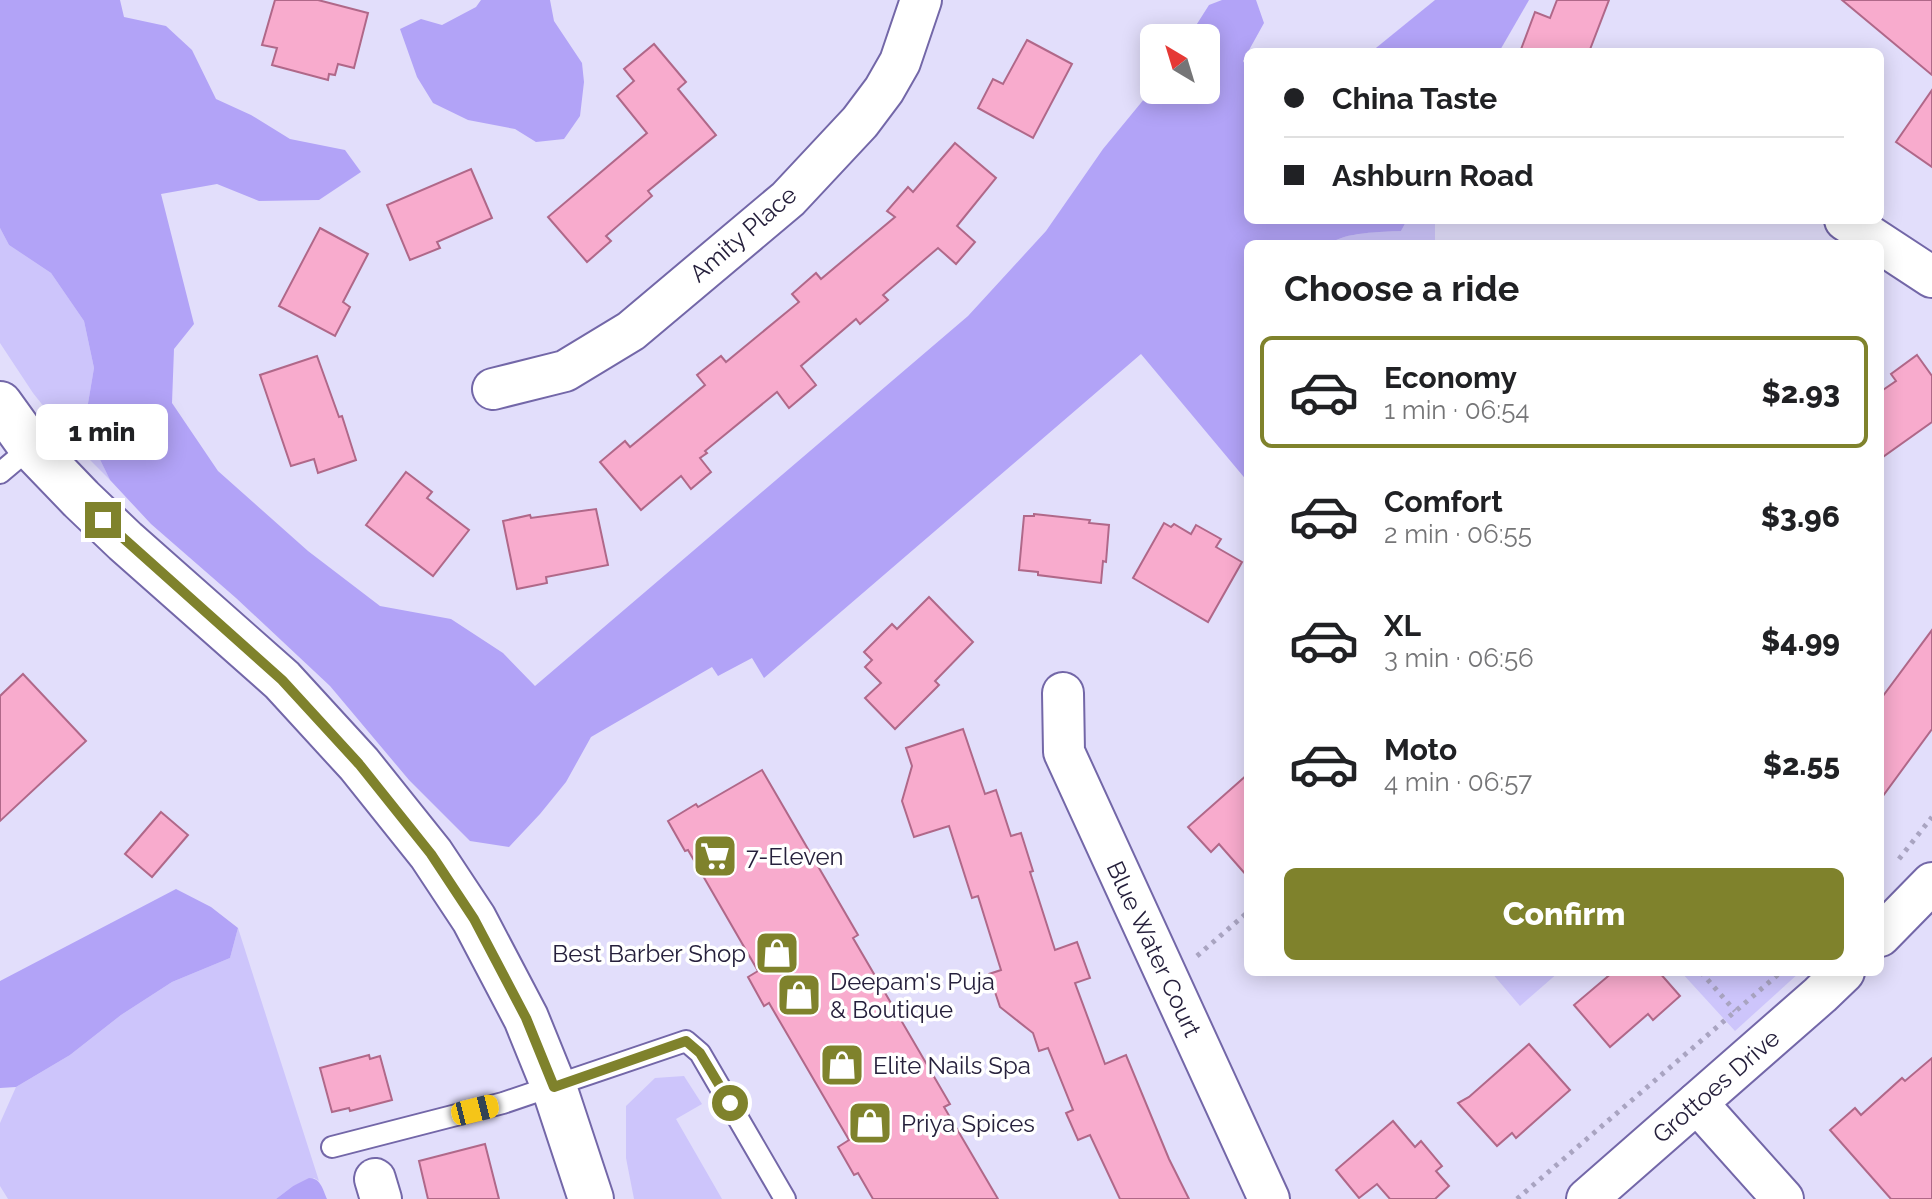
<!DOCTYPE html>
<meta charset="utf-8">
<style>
body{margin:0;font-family:Raleway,sans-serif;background:#f2f2f2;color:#202124;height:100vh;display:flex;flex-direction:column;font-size:30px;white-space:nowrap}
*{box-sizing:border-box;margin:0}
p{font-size:26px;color:#757577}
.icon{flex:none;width:44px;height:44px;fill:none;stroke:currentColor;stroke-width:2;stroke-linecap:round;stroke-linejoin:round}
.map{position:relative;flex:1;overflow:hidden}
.side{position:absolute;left:1244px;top:240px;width:640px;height:736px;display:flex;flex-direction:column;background:#fff;border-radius:12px;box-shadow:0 4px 20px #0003}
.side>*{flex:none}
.banner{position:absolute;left:1244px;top:48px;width:640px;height:176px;border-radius:12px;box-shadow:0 4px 20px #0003;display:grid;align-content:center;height:176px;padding:0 40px;background:#fff}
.needle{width:52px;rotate:322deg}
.tools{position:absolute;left:1140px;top:24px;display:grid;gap:16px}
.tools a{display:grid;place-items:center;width:80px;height:80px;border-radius:12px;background:#fff;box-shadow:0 4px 20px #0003;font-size:40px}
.end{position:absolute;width:36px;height:36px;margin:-18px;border:10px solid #7f822c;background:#fff;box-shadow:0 0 0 4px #fff}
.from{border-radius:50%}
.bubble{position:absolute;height:56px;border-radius:12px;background:#fff;box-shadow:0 4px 20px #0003;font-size:26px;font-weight:800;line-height:56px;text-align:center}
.car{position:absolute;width:24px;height:48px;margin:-24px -12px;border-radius:10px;box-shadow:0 0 6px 2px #0007;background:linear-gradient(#f5c518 24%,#345 0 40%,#f5c518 0 76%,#345 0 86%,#f5c518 0)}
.banner b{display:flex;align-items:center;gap:28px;height:76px;font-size:30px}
.banner b+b{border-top:2px solid #e0e0e0}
.banner i{width:20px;height:20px;background:#202124}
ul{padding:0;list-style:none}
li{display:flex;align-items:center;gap:24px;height:112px;margin:0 16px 12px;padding:0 24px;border:4px solid transparent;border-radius:12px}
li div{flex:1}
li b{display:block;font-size:30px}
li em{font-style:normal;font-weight:800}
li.selected{border-color:#7f822c}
li>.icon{width:72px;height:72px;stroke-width:1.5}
h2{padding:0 40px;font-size:36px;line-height:96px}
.cta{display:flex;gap:16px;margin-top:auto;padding:16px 40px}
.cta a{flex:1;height:92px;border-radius:12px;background:#7f822c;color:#fff;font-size:32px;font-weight:800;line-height:92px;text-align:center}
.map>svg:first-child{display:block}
.green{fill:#cdc5fb}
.forest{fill:#b2a3f7}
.building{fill:#f8abcd;stroke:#b06889;stroke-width:2}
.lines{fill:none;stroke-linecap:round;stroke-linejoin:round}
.lane-casing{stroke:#7367a8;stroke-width:24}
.street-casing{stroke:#7367a8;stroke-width:44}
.secondary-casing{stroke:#7367a8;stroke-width:48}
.path{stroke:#a9a4c1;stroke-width:5;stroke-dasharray:4 6;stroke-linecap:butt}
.lane{stroke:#fff;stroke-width:20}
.street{stroke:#fff;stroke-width:40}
.secondary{stroke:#fff;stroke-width:44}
.route{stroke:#7f822c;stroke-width:10}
.labels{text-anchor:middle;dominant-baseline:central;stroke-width:7;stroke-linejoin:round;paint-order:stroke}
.street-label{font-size:24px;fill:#26203c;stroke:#fff}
.poi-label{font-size:24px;fill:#26203c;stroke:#fff;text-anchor:start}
</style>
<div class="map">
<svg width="1932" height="1199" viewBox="0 0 1932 1199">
<rect width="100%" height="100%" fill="#e2defb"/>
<!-- green -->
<g class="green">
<path d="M 1407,220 L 1435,220 L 1435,244 L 1330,244 C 1344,232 1382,232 1401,231 Z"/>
<polygon points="0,228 9,245 51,273 84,321 94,368 84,427 110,480 73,443 33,393 0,343"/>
<polygon points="238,928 319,1181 314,1178 293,1186 276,1199 8,1199 0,1186 0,1123 16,1087 70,1055 121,1015 172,982 230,958"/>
<polygon points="1491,972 1559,972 1520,1006"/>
<polygon points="1681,972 1800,972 1735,1031"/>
<polygon points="684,1076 702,1104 676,1119 722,1199 634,1199 626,1158 626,1106 655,1078"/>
</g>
<!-- forest -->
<g class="forest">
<path d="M 0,0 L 120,0 L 124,17 L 166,26 L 192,50 L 216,99 L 251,115 L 290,139 L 345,150 L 361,172 L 319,200 L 259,201 L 217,184 L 161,194 L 194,324 L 174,349 L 172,403 L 218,471 L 308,551 L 380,606 L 451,619 L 503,653 L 535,686 L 968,316 L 1046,231 L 1103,149 L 1154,87 L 1154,90 L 1206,90 L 1206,38 L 1188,38 L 1209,5 L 1222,0 L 1256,0 L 1264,23 L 1243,61 L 1248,69 L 1248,220 L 1407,220 L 1401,231 C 1382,232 1344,232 1330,244 L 1248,244 L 1248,324 L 1244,370 L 1248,376 L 1248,482 L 1141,354 L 764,678 L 752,658 L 718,676 L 712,667 L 591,737 L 566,782 L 540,814 L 509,847 L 470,841 L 409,780 L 330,686 L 236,598 L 151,524 L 110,480 L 84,427 L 94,368 L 84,321 L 51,273 L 9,245 L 0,228 Z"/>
<polygon points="481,0 550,0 554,21 582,63 584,82 580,116 564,139 536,142 515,129 468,120 433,103 417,77 400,29 421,19 442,25 476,7"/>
<polygon points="1435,0 1529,0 1499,52 1371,52"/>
<polygon points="176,889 211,907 238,928 230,958 172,982 121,1015 70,1055 16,1087 0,1088 0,981"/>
<path d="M 309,1178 C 321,1178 323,1190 327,1199 L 276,1199 L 293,1186 Z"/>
</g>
<!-- building -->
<g class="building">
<polygon points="275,0 318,0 368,13 354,68 338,64 335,75 329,74 328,80 272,65 277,48 262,45"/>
<polygon points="1557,0 1609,0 1589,52 1520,52 1535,12 1550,18"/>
<polygon points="1842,0 1932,0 1932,75"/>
<polygon points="1027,40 1072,64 1033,138 978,108 993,79 1003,84"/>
<polygon points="654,44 686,82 678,89 716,135 648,191 652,196 606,236 611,241 587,262 548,217 647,133 617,96 634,81 624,69"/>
<polygon points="1932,90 1932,167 1896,142"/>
<polygon points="955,143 996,178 957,226 975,242 956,264 938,248 883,295 888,300 860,324 856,319 801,366 816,385 789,408 777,392 705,451 707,453 700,458 711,472 691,489 681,476 641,510 600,462 625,441 630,447 705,385 697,375 721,356 726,362 799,302 792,294 816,273 821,279 895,217 887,211 908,187 913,192"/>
<polygon points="471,169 492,218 437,242 440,248 410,260 387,205"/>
<polygon points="320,228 368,254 343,302 350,307 335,336 279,306"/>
<polygon points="1917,355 1932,376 1932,422 1880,459 1880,392 1896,381 1891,374"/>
<polygon points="317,356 339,417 342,416 356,460 318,473 314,459 291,466 260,375"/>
<polygon points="406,472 432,492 427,498 469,530 433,576 366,525"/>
<polygon points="596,509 608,565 546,577 547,583 517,589 503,521 530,515 531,518"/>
<polygon points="1034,514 1090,520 1089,523 1109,525 1106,562 1103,561 1101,583 1038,575 1038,572 1019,570 1024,516 1034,516"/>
<polygon points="1164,523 1171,527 1174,524 1191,534 1196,525 1221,539 1216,547 1242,562 1208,622 1133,578"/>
<polygon points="929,597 973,642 935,681 939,685 895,729 865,698 881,683 865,667 872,660 864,652 892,624 897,629"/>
<polygon points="1932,630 1932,729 1880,800 1880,700"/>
<polygon points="23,674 86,741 0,821 0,696"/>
<polygon points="963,729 985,794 996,790 1011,836 1021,833 1033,871 1030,872 1055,950 1077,942 1090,978 1075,983 1105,1064 1126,1055 1169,1159 1189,1199 1120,1199 1090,1135 1078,1140 1066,1113 1073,1110 1048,1048 1039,1051 1033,1033 1000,1007 989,974 1001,970 978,896 972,898 949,826 914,837 902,801 912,766 906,748"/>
<polygon points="762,770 858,935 853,938 950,1104 944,1107 998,1199 873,1199 858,1173 854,1175 838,1147 849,1140 769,1003 764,1006 748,977 758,971 688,850 685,851 668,821 696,804 698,807"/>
<polygon points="1248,774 1248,877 1219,844 1211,852 1188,827"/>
<polygon points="161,812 188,835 152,877 125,854"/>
<polygon points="1613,972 1659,972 1680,996 1653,1020 1648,1014 1610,1047 1574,1005"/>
<polygon points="1529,1044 1570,1090 1516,1138 1512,1133 1497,1146 1458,1103 1469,1097"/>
<polygon points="369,1055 370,1059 380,1056 392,1100 350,1111 349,1108 332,1112 320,1068"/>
<polygon points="1932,1058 1932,1199 1891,1199 1830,1130 1855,1108 1861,1115 1902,1078 1905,1081"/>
<polygon points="1393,1121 1415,1147 1421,1141 1442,1166 1436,1171 1449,1186 1435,1199 1390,1199 1377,1184 1359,1198 1336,1170"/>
<polygon points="485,1144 499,1199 428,1199 419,1161"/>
</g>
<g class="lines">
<!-- lane casing -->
<g class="lane-casing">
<g id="lane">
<polyline points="0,473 31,447"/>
<polyline points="332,1147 503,1103 686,1041 700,1053 785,1199"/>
</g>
</g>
<!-- street casing -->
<g class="street-casing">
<g id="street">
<polyline points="1845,220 1932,277"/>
<polyline points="493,389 565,371 631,331 788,199 860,122 884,90 900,62 921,0"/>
<polyline points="1063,693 1064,752 1269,1199"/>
<polyline points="1880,936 1932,883"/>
<polyline points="1697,1103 1783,1199"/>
<polyline points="375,1179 381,1199"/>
<polyline points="1587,1199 1820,995 1844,972"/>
</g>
</g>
<!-- secondary casing -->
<g class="secondary-casing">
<polyline id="secondary" points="0,404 31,447 81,499 125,541 282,680 359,764 431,854 474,919 526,1018 554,1087 591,1199"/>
</g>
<!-- path -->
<g class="path">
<polyline points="1899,859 1932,817"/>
<polyline points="1197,956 1248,912"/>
<polyline points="1701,972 1735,1011"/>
<polyline points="1517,1199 1781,972"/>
</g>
<!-- lane -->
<use href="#lane" class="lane"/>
<!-- street -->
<use href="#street" class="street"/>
<!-- secondary -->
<use href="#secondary" class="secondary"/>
</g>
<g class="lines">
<!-- route -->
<polyline class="route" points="103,520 282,680 359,764 431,854 474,919 526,1018 554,1087 686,1041 700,1053 730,1103"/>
</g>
<!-- icons -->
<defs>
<g id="supermarket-square" transform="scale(2.3)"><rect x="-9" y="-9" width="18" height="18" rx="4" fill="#7f822c" stroke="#fff"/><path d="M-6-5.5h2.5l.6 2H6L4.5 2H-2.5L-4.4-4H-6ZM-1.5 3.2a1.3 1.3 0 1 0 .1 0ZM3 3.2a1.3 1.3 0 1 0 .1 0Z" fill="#fff"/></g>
<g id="shop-square" transform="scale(2.3)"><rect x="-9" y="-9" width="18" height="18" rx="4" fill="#7f822c" stroke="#fff"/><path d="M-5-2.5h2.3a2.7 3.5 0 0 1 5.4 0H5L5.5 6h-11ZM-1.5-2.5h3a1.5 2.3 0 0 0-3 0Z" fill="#fff"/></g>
</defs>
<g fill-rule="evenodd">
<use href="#supermarket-square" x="715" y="856"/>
<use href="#shop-square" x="777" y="953"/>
<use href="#shop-square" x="799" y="995"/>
<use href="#shop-square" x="842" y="1065"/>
<use href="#shop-square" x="870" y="1123"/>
</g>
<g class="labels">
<!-- street labels -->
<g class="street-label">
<text transform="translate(743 234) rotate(-41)">Amity Place</text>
<text transform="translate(1154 949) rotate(65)">Blue Water Court</text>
<text transform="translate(1716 1086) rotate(-41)">Grottoes Drive</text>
</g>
<!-- poi labels -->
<g class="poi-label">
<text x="746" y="856">7-Eleven</text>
<text x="746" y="953" text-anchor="end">Best Barber Shop</text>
<text x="830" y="981">Deepam's Puja<tspan x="830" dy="28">&amp; Boutique</tspan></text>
<text x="873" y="1065">Elite Nails Spa</text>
<text x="901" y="1123">Priya Spices</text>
</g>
</g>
</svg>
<div class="tools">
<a><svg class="needle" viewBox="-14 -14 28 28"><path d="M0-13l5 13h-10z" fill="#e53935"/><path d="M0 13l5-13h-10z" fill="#757577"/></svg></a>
</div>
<i class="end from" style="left:730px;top:1103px"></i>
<i class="end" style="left:103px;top:520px"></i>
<div class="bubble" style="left:36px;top:404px;width:132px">1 min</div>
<i class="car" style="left:475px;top:1110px;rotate:76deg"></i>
<div class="banner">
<b><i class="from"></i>China Taste</b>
<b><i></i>Ashburn Road</b>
</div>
<section class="side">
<h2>Choose a ride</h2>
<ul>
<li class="selected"><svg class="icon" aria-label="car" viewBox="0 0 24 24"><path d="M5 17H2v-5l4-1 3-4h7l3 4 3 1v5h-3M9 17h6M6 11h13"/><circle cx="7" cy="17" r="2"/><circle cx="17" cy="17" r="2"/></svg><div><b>Economy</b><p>1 min · 06:54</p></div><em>$2.93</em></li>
<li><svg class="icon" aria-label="car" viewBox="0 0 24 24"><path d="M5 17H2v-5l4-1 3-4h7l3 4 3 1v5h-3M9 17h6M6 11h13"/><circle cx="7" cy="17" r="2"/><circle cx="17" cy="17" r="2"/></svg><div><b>Comfort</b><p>2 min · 06:55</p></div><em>$3.96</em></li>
<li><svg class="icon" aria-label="car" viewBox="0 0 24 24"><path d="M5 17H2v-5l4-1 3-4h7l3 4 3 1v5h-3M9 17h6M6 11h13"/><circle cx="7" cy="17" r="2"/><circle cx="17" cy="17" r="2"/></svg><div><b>XL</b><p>3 min · 06:56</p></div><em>$4.99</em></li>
<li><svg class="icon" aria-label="car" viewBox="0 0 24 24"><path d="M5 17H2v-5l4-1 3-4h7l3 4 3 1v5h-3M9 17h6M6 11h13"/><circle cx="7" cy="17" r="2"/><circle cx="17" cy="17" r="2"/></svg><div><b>Moto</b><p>4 min · 06:57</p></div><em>$2.55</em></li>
</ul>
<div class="cta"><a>Confirm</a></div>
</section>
</div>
